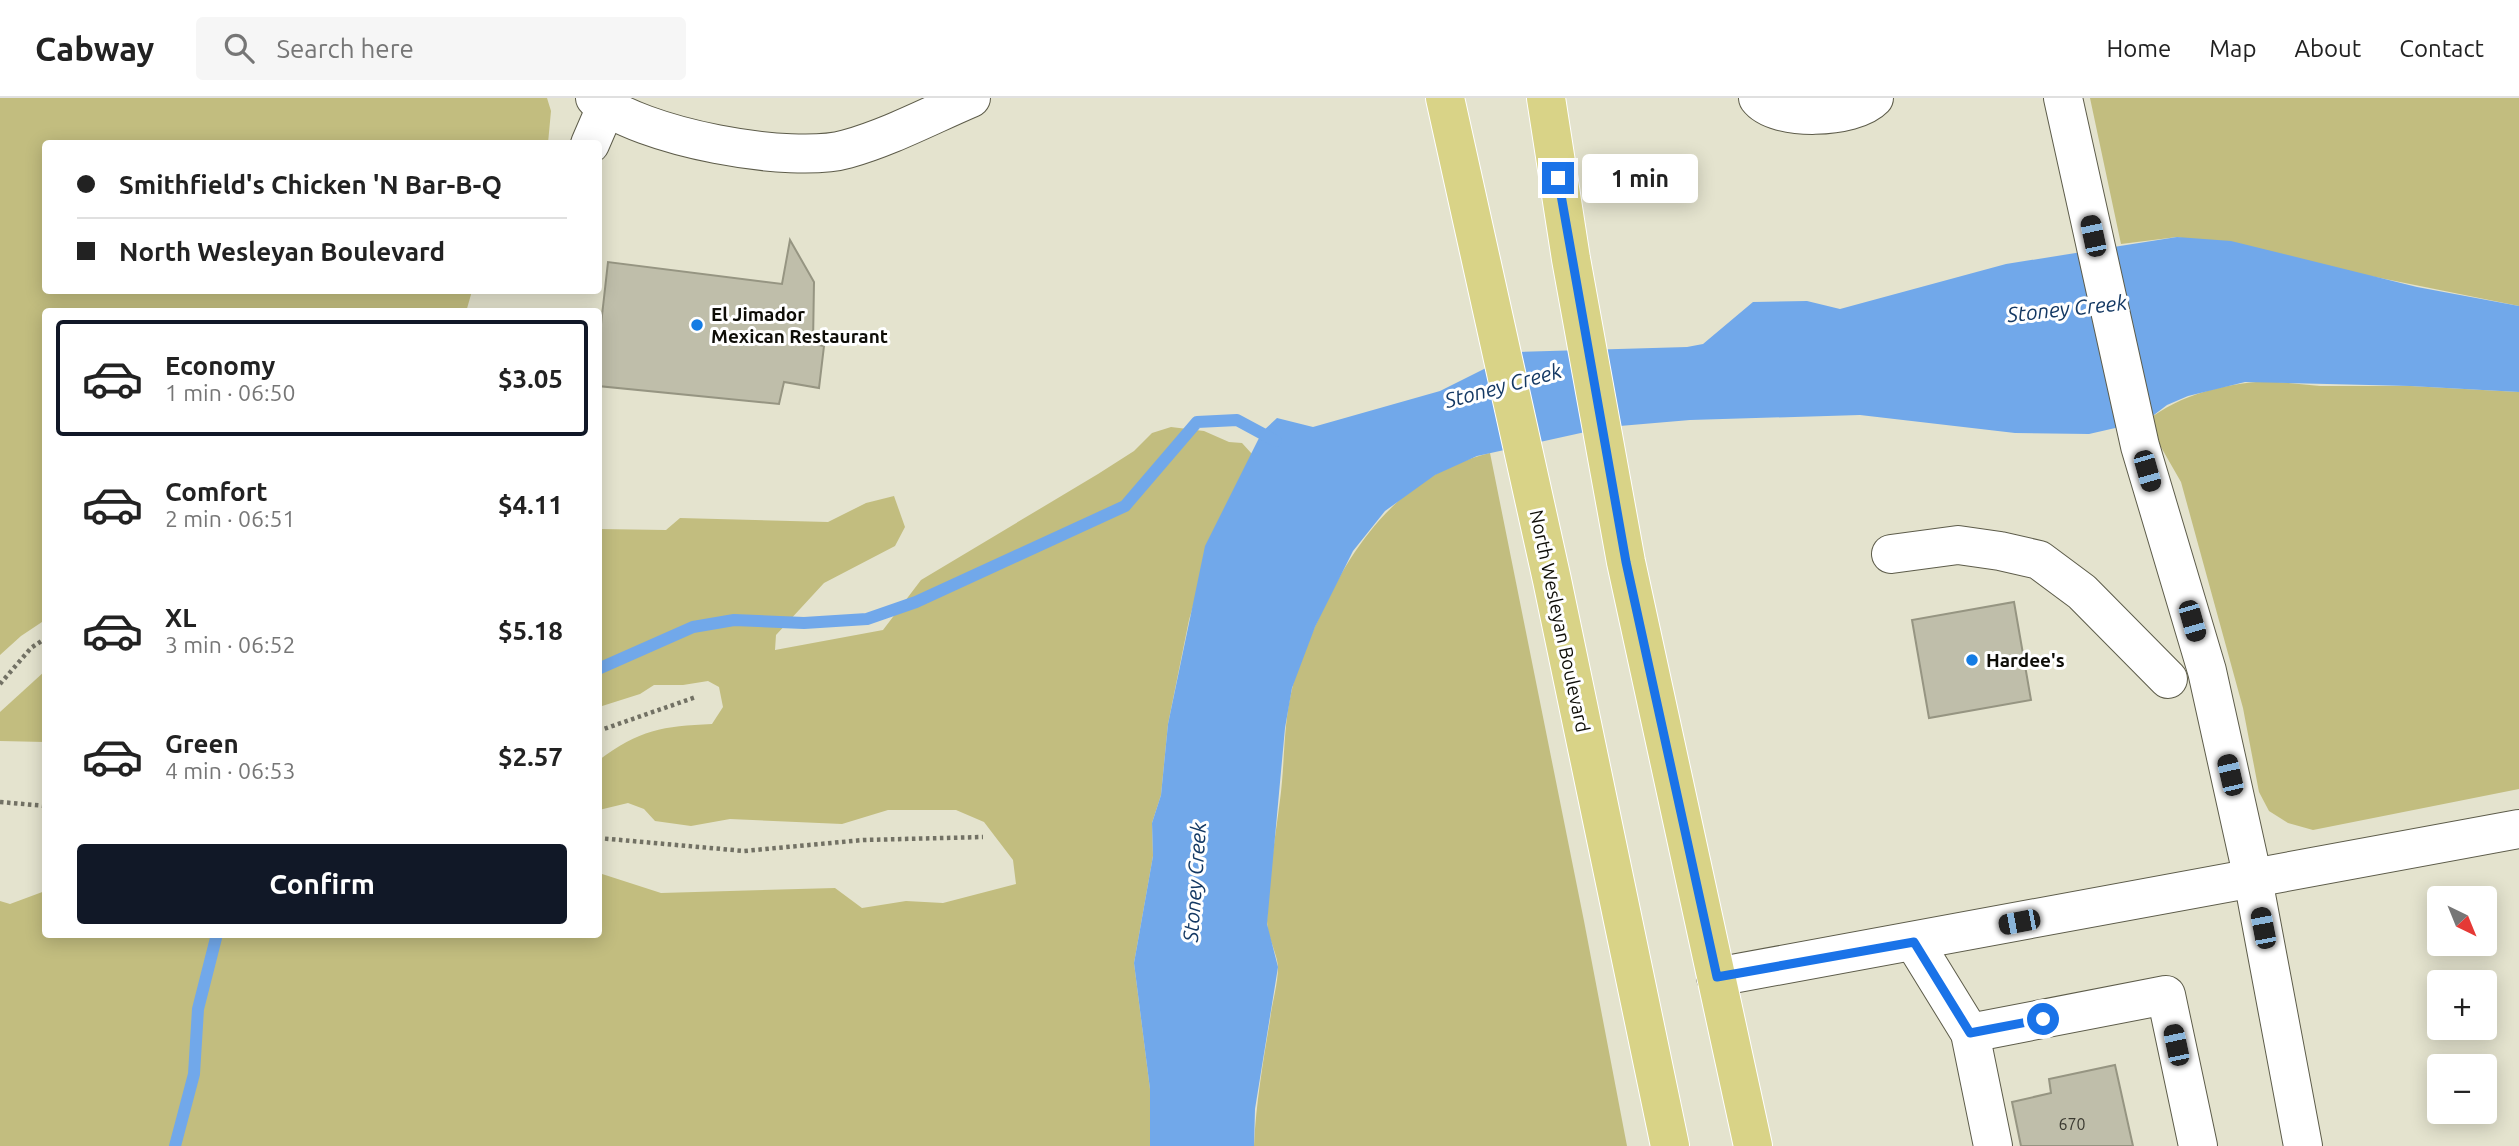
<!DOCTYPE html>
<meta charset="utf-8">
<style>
body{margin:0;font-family:Ubuntu,sans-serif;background:#f6f6f6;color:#222;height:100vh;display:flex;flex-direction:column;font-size:26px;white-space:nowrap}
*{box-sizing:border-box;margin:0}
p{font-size:23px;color:#767676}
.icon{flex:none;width:38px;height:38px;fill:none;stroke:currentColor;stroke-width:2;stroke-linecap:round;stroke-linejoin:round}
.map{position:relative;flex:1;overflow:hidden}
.side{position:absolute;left:42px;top:210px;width:560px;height:630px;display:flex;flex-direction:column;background:#fff;border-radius:7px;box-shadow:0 4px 18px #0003}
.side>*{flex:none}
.top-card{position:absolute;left:42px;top:42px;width:560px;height:154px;border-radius:7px;box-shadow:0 4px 18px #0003;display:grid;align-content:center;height:154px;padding:0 35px;background:#fff}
.needle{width:46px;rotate:137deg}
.tools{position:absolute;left:2427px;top:788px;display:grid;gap:14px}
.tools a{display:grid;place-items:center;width:70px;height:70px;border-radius:7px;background:#fff;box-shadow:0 4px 18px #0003;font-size:35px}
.end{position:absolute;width:32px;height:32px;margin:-16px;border:9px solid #1a73e8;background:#fff;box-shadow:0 0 0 4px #fff}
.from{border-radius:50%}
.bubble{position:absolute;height:49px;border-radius:7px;background:#fff;box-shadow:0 4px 18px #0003;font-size:23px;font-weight:700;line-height:49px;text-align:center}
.car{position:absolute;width:21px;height:42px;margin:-21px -10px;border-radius:9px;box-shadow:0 0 5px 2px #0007;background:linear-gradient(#222 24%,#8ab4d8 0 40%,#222 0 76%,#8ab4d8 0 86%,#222 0)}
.top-card b{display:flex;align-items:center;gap:24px;height:66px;font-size:26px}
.top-card b+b{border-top:2px solid #e0e0e0}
.top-card i{width:18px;height:18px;background:#222}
ul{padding:12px 0 0;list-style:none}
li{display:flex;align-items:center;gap:21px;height:116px;margin:0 14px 10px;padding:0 21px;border:4px solid transparent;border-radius:7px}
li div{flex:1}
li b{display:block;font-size:26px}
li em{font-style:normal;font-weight:700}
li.selected{border-color:#111827}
li>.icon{width:63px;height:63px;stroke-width:1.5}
.button{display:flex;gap:14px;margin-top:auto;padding:14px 35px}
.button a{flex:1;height:80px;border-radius:7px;background:#111827;color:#fff;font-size:28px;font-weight:700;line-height:80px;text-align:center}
header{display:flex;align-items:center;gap:42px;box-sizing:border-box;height:98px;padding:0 35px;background:#fff;border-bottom:2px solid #e0e0e0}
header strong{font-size:33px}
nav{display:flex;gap:38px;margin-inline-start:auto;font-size:24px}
.search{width:490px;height:63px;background:#f6f6f6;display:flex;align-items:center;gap:18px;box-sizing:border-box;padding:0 24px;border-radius:7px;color:#767676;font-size:26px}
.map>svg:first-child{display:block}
.green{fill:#c2bd7f}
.water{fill:#71a8ea}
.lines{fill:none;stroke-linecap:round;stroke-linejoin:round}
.stream{stroke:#71a8ea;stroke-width:12}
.building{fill:#bfbeaa;stroke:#969582;stroke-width:2}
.minor-casing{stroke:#5d5c4a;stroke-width:40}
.highway-casing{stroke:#fff;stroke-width:40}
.path{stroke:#727164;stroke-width:4.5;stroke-dasharray:3.5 3.5;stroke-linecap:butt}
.minor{stroke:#fff;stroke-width:38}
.highway{stroke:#d9d387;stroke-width:38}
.route{stroke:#1a73e8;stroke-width:9}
.poi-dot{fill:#147ce4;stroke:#fff;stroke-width:2.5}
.labels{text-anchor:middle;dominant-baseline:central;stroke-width:6;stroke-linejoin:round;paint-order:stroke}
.number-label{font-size:16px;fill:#3a3930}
.poi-label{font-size:19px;font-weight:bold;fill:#0e0d07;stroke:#fff;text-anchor:start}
.street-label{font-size:19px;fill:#0e0d07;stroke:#fff}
.water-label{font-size:21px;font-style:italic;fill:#143964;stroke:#fff}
</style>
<header>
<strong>Cabway</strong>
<div class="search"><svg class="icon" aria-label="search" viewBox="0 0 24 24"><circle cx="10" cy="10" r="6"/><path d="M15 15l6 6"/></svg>Search here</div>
<nav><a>Home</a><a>Map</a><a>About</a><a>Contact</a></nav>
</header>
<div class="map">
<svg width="2519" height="1048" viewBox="0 0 2519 1048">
<rect width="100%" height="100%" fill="#e4e3ce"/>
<!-- green -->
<g class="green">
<polygon points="0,0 547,0 551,13 548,45 46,46 46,192 472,193 466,214 46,214 45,522 21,538 0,557"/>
<polygon points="2090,0 2519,0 2519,208 2177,139 2121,146"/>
<path d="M 2267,283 L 2320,288 L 2410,288 L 2519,294 L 2519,691 L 2313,732 L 2288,725 L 2269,713 L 2259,694 L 2243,610 L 2181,384 L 2146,323 C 2182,296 2223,286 2267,283 Z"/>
<path d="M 1171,329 L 1204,333 L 1229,344 L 1242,345 L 1252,356 L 1216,428 L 1189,522 L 1168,626 L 1161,697 L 1152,725 L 1153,758 L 1134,865 L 1150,991 L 1150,1048 L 0,1048 L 0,803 L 10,806 L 45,793 L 46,836 L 598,836 L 599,775 L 661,795 L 835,790 L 862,810 L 906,803 L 943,805 L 1016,786 L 1013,762 L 984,724 L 956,712 L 888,712 L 842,726 L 730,721 L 691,728 L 655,723 L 644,711 L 628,705 L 599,712 L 599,662 C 639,632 663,628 712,626 L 723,609 L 719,589 L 708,583 L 683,587 L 654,587 L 640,596 L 599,609 L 599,431 L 666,432 L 680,420 L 828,424 L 866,405 L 894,398 L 905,429 L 895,448 L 824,485 L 776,537 L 775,552 L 883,532 L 921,482 L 1098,376 L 1134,353 L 1152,335 Z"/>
<path d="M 1490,355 L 1584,823 L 1627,1048 L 1254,1048 C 1256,1005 1263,964 1270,922 C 1272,905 1278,886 1278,869 C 1277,854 1267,839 1267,823 C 1268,782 1275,742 1280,702 C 1285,665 1283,628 1292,591 C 1297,567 1308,544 1318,522 C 1353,444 1402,376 1490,355 Z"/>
<polygon points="45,573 45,644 0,643 0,614"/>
</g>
<!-- water -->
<polygon class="water" points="2177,139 2231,143 2417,189 2519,208 2519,294 2410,288 2245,284 2188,298 2167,307 2146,323 2089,336 2015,335 1860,317 1690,322 1608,329 1477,358 1435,377 1385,413 1353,453 1315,529 1292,590 1285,630 1267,826 1278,869 1255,1011 1254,1048 1150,1048 1150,991 1134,865 1153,758 1152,725 1161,697 1168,626 1205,448 1262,334 1277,320 1313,329 1440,293 1518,254 1687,249 1703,246 1753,204 1807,203 1840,211 2006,166"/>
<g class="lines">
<!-- stream -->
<g class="stream">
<polyline points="598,571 693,529 734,522 804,525 867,521 916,504 1125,408 1197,324 1237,322 1276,343"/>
<polyline points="175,1048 194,976 198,911 217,836"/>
</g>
</g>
<!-- building -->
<g class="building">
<polygon points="790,142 814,184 813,246 824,248 819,290 784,284 779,306 598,288 598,253 608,164 782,186"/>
<polygon points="2014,504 2031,602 1929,620 1912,522"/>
<polygon points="2115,967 2133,1048 2021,1048 2012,1004 2051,995 2049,981"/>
</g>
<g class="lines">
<!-- minor casing -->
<g class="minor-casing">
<g id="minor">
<path d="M 595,0 C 639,39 792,67 847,51 C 890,39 931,17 971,0"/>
<path d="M 1758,0 C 1776,24 1854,21 1874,0"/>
<polyline points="2063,0 2140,348 2207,573 2253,781 2303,1048"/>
<polyline points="590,46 606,9"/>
<polyline points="1891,456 1958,447 2000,453 2039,462 2082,494 2168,581"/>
<polyline points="1914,844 1970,935 1993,1048"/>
<polyline points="1716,879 2519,731"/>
<polyline points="1970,935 2166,897 2198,1048"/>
</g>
</g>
<!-- highway casing -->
<g class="highway-casing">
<g id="highway">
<polyline points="1445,0 1552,482 1670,1048"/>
<polyline points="1546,0 1571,161 1626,464 1753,1048"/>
</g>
</g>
<!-- path -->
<g class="path">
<polyline points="0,586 31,550 46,540"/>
<polyline points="598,633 696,599"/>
<polyline points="0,704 46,708"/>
<polyline points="598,740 744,753 863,742 983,739"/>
</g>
<!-- minor -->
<use href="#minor" class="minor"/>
<!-- highway -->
<use href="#highway" class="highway"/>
</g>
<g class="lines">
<!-- route -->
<polyline class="route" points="1558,80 1626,464 1717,879 1914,844 1970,935 2043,921"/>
</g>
<!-- markers -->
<g class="poi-dot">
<circle cx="697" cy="227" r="7"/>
<circle cx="1972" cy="562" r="7"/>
</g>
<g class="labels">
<!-- number labels -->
<g class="number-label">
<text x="2072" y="1026">670</text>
</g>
<!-- poi labels -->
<g class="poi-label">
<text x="711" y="216">El Jimador<tspan x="711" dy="22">Mexican Restaurant</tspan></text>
<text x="1986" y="562">Hardee's</text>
</g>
<!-- street labels -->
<g class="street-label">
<text transform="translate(1560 523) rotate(78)">North Wesleyan Boulevard</text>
</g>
<!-- water labels -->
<g class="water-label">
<text transform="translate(2067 210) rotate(-6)">Stoney Creek</text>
<text transform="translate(1503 287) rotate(-15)">Stoney Creek</text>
<text transform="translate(1194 784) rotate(-86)">Stoney Creek</text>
</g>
</g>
</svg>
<div class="tools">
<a><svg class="needle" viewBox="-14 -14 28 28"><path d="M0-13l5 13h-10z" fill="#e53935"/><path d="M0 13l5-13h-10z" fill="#767676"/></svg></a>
<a>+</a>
<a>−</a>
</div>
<i class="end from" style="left:2043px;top:921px"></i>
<i class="end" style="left:1558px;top:80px"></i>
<div class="bubble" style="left:1582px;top:56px;width:116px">1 min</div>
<i class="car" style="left:2093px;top:138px;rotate:348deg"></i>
<i class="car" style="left:2147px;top:373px;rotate:164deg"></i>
<i class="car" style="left:2192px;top:523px;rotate:164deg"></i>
<i class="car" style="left:2230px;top:677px;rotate:347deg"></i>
<i class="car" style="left:2019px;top:824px;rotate:259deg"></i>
<i class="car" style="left:2263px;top:830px;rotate:349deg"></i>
<i class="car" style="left:2176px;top:947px;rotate:348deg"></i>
<div class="top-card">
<b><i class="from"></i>Smithfield's Chicken 'N Bar-B-Q</b>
<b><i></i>North Wesleyan Boulevard</b>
</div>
<section class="side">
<ul>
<li class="selected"><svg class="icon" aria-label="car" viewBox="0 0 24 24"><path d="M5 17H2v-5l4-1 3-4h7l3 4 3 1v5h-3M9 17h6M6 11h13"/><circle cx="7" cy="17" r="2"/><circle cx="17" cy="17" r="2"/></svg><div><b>Economy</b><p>1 min · 06:50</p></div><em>$3.05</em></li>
<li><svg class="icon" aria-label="car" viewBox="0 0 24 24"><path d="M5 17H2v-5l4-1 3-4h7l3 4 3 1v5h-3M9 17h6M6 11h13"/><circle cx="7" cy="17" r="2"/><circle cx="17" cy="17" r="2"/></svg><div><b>Comfort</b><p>2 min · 06:51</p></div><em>$4.11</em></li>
<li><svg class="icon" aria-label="car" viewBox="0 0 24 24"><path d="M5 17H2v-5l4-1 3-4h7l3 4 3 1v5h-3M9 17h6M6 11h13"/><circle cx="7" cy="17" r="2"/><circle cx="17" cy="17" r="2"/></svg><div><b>XL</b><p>3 min · 06:52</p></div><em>$5.18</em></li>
<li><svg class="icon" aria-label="car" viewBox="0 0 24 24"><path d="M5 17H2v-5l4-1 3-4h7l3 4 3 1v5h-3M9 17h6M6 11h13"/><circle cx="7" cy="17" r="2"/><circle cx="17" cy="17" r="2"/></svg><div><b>Green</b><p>4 min · 06:53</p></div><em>$2.57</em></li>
</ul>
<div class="button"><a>Confirm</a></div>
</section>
</div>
